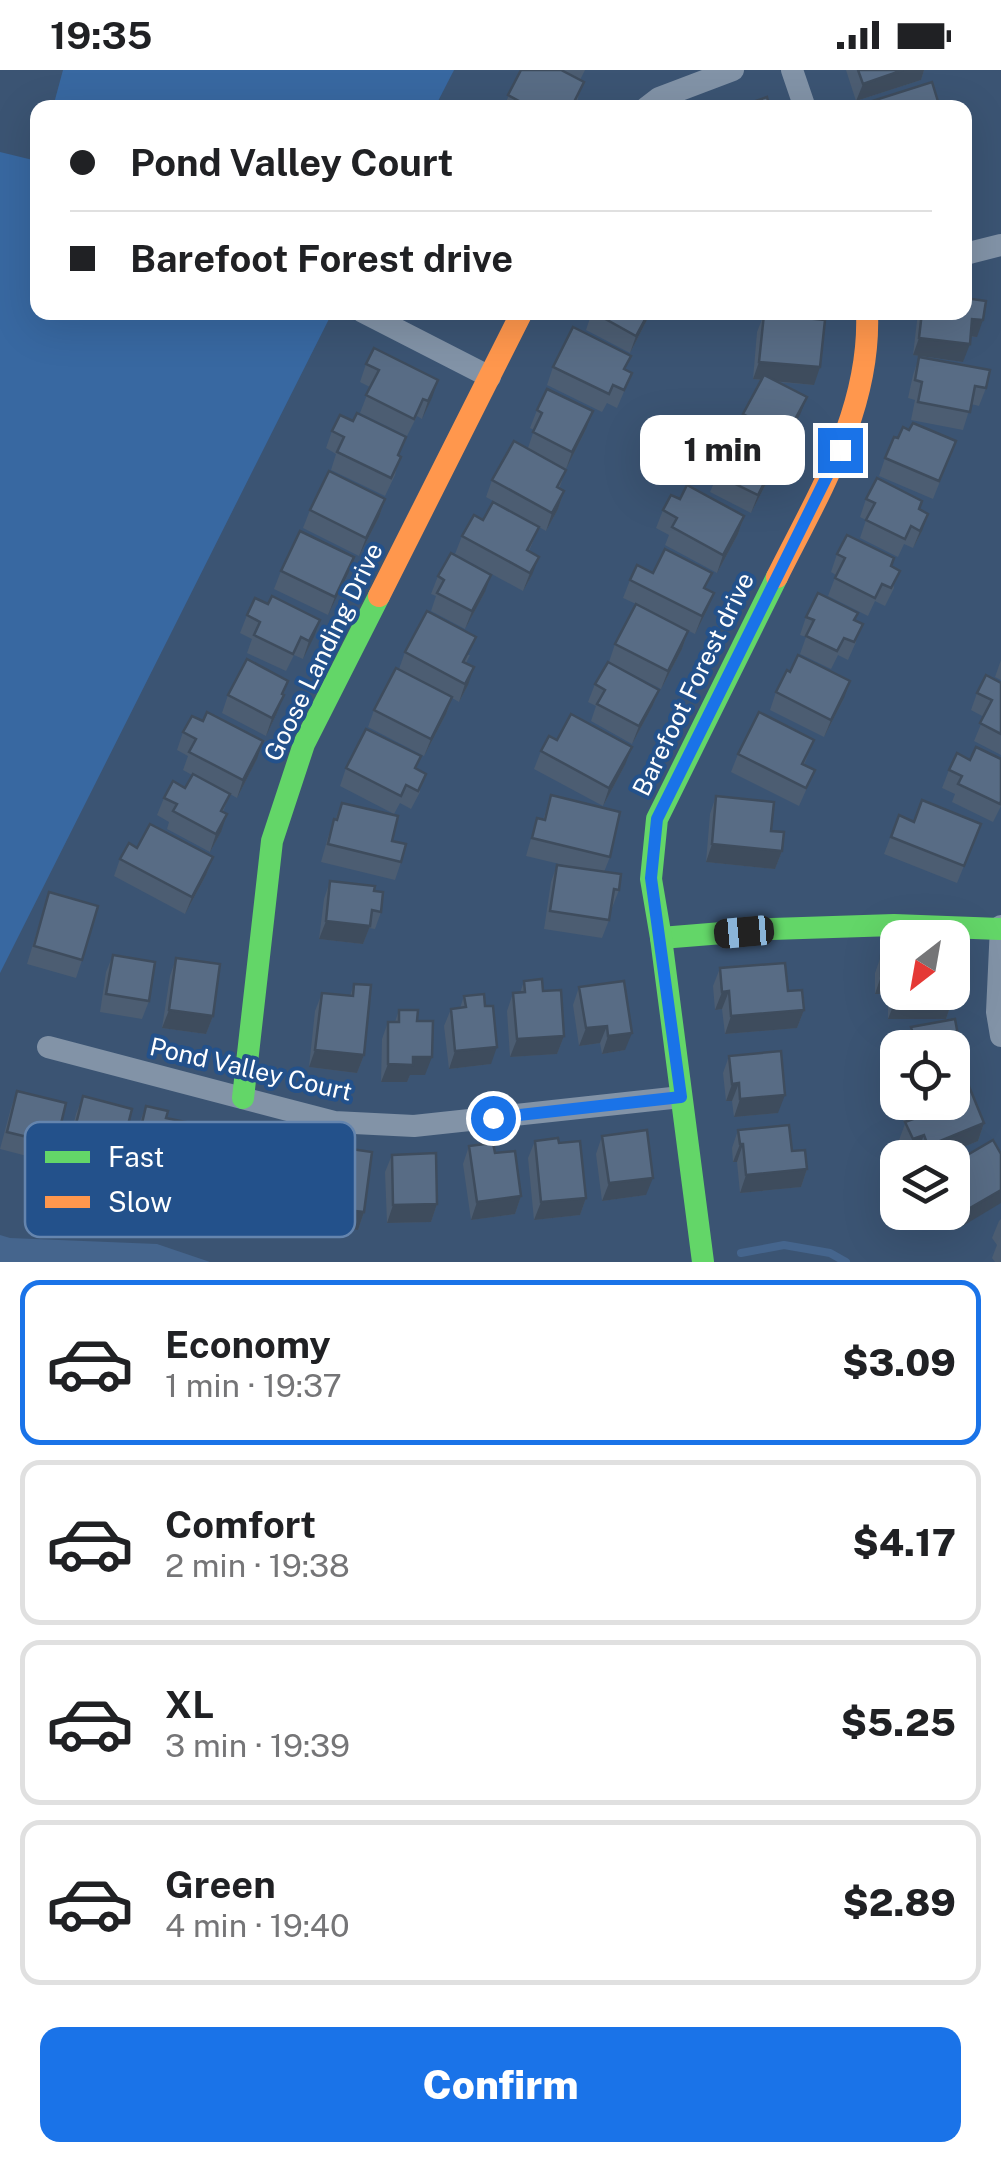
<!DOCTYPE html>
<meta charset="utf-8">
<style>
body{margin:0;font-family:"Public Sans",sans-serif;background:#f2f2f2;color:#202124;height:100vh;display:flex;flex-direction:column;font-size:38px;white-space:nowrap}
*{box-sizing:border-box;margin:0}
p{font-size:32px;color:#757577}
.icon{flex:none;width:55px;height:55px;fill:none;stroke:currentColor;stroke-width:2;stroke-linecap:round;stroke-linejoin:round}
.map{position:relative;height:1192px;overflow:hidden}
.side{display:flex;flex-direction:column;background:#fff;flex:1}
.side>*{flex:none}
.guide{position:absolute;left:30px;top:30px;width:942px;height:220px;border-radius:20px;box-shadow:0 10px 40px #0002;display:grid;align-content:center;height:220px;padding:0 40px;background:#fff}
.needle{width:65px;rotate:211deg}
.tools{position:absolute;left:880px;top:850px;display:grid;gap:20px}
.tools a{display:grid;place-items:center;width:90px;height:90px;border-radius:20px;background:#fff;box-shadow:0 10px 40px #0002;font-size:50px}
.end{position:absolute;width:45px;height:45px;margin:-22px;border:12px solid #1a73e8;background:#fff;box-shadow:0 0 0 5px #fff}
.from{border-radius:50%}
.bubble{position:absolute;height:70px;border-radius:20px;background:#fff;box-shadow:0 10px 40px #0002;font-size:32px;font-weight:800;line-height:70px;text-align:center}
.car{position:absolute;width:30px;height:60px;margin:-30px -15px;border-radius:12px;box-shadow:0 0 8px 2px #0007;background:linear-gradient(#222 24%,#8ab4d8 0 40%,#222 0 76%,#8ab4d8 0 86%,#222 0)}
.guide b{display:flex;align-items:center;gap:35px;height:95px;font-size:38px}
.guide b+b{border-top:2px solid #e0e0e0}
.guide i{width:25px;height:25px;background:#202124}
ul{padding:18px 0 0;list-style:none}
li{display:flex;align-items:center;gap:30px;height:165px;margin:0 20px 15px;padding:0 20px;border:5px solid #e0e0e0;border-radius:20px}
li div{flex:1}
li b{display:block;font-size:38px}
li em{font-style:normal;font-weight:800}
li.active{border-color:#1a73e8}
li>.icon{width:90px;height:90px;stroke-width:1.5}
.cta{display:flex;gap:20px;margin-top:auto;padding:20px 40px}
.cta a{flex:1;height:115px;border-radius:20px;background:#1a73e8;color:#fff;font-size:40px;font-weight:800;line-height:115px;text-align:center}
.status{display:flex;justify-content:space-between;align-items:center;height:70px;padding:0 50px;background:#fff;direction:ltr}
.status svg{height:28px;fill:currentColor}
.map>svg:first-child{display:block}
.green{fill:#3868a1}
.water{fill:#45658d}
.lines{fill:none;stroke-linecap:round;stroke-linejoin:round}
.stream{stroke:#45658d;stroke-width:8}
.street{stroke:#8293a7;stroke-width:22}
.fast{stroke:#63d668;stroke-width:22}
.slow{stroke:#ff974d;stroke-width:22}
.wall{fill:#4c5d72}
.shaded-wall{fill:#3e4c5d}
.building{fill:#586c85;stroke:#3e4c5d;stroke-width:2.5}
.route{stroke:#1a73e8;stroke-width:12}
.labels{text-anchor:middle;dominant-baseline:central;stroke-width:8;stroke-linejoin:round;paint-order:stroke}
.street-label{font-size:25px;fill:#fff;stroke:#23518b}
.key{fill:#23518b;stroke:#6585ae;stroke-width:2.5}
.key-label{font-size:28px;fill:#fff}
</style>
<div class="status"><b>19:35</b><svg viewBox="0 0 49 12"><path d="M0 12V9h3v3zM5 12V6h3v6zM10 12V3h3v9zM15 12V0h3v12zM26 1h20v11H26zM47 4h2v5h-2z"/></svg></div>
<div class="map">
<svg width="1001" height="1192" viewBox="0 0 1001 1192">
<rect width="100%" height="100%" fill="#3b5473"/>
<!-- green -->
<g class="green">
<polygon points="63,0 454,0 435,37 53,37"/>
<polygon points="0,82 37,91 38,242 332,243 0,903"/>
</g>
<!-- water -->
<polygon class="water" points="0,1165 10,1168 157,1174 210,1192 0,1192"/>
<g class="lines">
<!-- stream -->
<polyline class="stream" points="741,1183 784,1175 830,1183 846,1192"/>
<!-- street -->
<g class="street">
<polyline points="792,0 805,38"/>
<polyline points="646,38 659,28 733,0"/>
<polyline points="965,184 1001,175"/>
<polyline points="363,242 490,307"/>
<polyline points="1001,856 997,942 1001,966"/>
<polyline points="48,977 334,1052 414,1056 681,1027"/>
</g>
<!-- fast -->
<g class="fast">
<polyline points="661,868 772,859 894,855 1000,859"/>
<polyline points="243,1028 272,771 304,674 379,526"/>
<polyline points="703,1192 661,868 651,809 657,749 777,507"/>
</g>
<!-- slow -->
<g class="slow">
<path d="M 777,507 C 819,423 871,339 867,242"/>
<polyline points="379,526 522,242"/>
</g>
</g>
<!-- wall -->
<g class="wall">
<polygon points="521,0 585,0 580,10 578,29 573,38 503,38"/>
<polygon points="846,0 924,0 921,10 856,31"/>
<polygon points="592,242 651,242 630,283 586,260"/>
<polygon points="918,242 965,242 977,267 970,267 963,292 913,285"/>
<polygon points="764,244 814,315 777,312 800,345 780,384 736,362 743,344 761,310 753,309 757,262"/>
<polygon points="919,287 986,318 979,336 971,334 963,360 911,350 915,330 908,328 913,305"/>
<polygon points="366,294 438,310 422,349 417,346 407,366 360,343 370,317 360,312"/>
<polygon points="553,297 626,300 632,303 617,338 607,333 602,342 547,315"/>
<polygon points="537,340 586,359 566,399 559,419 564,421 558,439 546,461 486,427 492,410 528,378 534,360 530,358"/>
<polygon points="909,360 956,371 933,429 879,406 885,388 898,368"/>
<polygon points="332,361 399,386 395,405 385,426 331,400 336,384 326,378"/>
<polygon points="711,393 770,406 751,443 710,422 713,415 705,411"/>
<polygon points="385,429 379,447 359,486 303,458 310,440"/>
<polygon points="680,429 744,446 738,464 717,503 665,475 669,465 656,458 663,440"/>
<polygon points="866,429 919,439 922,461 913,478 904,474 898,487 860,468 866,450 860,447"/>
<polygon points="483,450 539,457 529,481 532,505 523,521 455,484 462,466"/>
<polygon points="837,484 894,488 892,496 894,518 885,536 875,531 868,546 828,526 836,505 831,502"/>
<polygon points="281,501 348,504 328,545 274,519"/>
<polygon points="653,503 706,519 714,523 707,540 695,564 649,541 688,561 682,579 661,619 609,592 615,574 636,534 623,528 630,510"/>
<polygon points="438,506 485,522 465,559 431,541 436,526 431,524"/>
<polygon points="268,534 320,550 303,589 294,585 286,601 247,583 252,569 240,563 247,545"/>
<polygon points="806,547 855,550 856,572 848,590 838,585 831,599 800,584 806,567 800,565"/>
<polygon points="405,582 470,585 466,593 468,615 459,632 452,628 446,644 424,686 368,657 374,640 399,599"/>
<polygon points="1001,590 1001,610 995,607"/>
<polygon points="288,611 277,643 266,666 222,643 228,625"/>
<polygon points="1001,613 1001,685 974,671 984,647 971,640 977,623"/>
<polygon points="595,614 659,620 652,637 632,674 591,651 596,636 588,632"/>
<polygon points="776,622 844,628 824,667 770,640"/>
<polygon points="183,662 257,689 237,728 230,724 223,742 221,762 210,782 167,759 169,752 157,745 164,728 185,718 192,705 183,700 188,686 177,680"/>
<polygon points="814,670 804,695 815,700 799,736 731,702 738,684"/>
<polygon points="541,681 625,695 603,736 534,699"/>
<polygon points="421,686 416,699 420,722 411,739 400,733 394,744 340,716 346,698"/>
<polygon points="1001,689 1001,736 993,752 952,732 955,724 942,718 949,700 970,690"/>
<polygon points="551,725 610,787 604,802 619,820 612,838 611,837 609,850 602,868 544,859 551,812 557,795 568,796 526,786 537,748 543,750"/>
<polygon points="716,726 771,761 782,781 775,799 706,792 710,744"/>
<polygon points="342,733 392,771 401,792 395,810 321,792 328,767"/>
<polygon points="899,745 914,752 981,754 957,813 884,784"/>
<polygon points="137,778 213,787 206,805 185,844 114,806 120,789"/>
<polygon points="330,811 374,821 381,842 375,859 369,858 363,874 319,869 324,829"/>
<polygon points="49,822 82,890 76,908 27,894"/>
<polygon points="113,885 149,931 142,949 100,942 106,902"/>
<polygon points="881,886 952,931 946,949 888,949 888,924 875,924 875,903"/>
<polygon points="176,888 213,946 206,964 162,958 170,906"/>
<polygon points="720,898 788,921 804,940 797,958 725,964 722,939 715,940 713,916"/>
<polygon points="524,911 564,966 557,984 510,987 507,941 513,923 520,923"/>
<polygon points="354,914 364,985 357,1003 309,997 315,941 322,923 350,926"/>
<polygon points="579,917 625,980 602,984 600,973 579,976 573,935"/>
<polygon points="464,926 485,936 491,994 449,999 444,956 451,939 460,938"/>
<polygon points="399,940 417,951 425,1005 410,1005 407,1012 381,1012 382,969 388,952 395,952"/>
<polygon points="955,949 963,992 957,1010 952,1011 952,978 898,978 898,1002 895,1002 892,985 899,967 908,965 911,957"/>
<polygon points="729,986 778,1043 734,1047 732,1031 726,1031 723,1003"/>
<polygon points="17,1021 56,1074 50,1092 0,1079 11,1038"/>
<polygon points="83,1026 119,1090 113,1108 63,1095 76,1044"/>
<polygon points="909,1032 984,1053 978,1071 937,1088 919,1088 917,1083 906,1087 899,1070 905,1054 903,1050"/>
<polygon points="146,1036 166,1048 178,1106 172,1124 147,1118 142,1132 122,1127 139,1054"/>
<polygon points="212,1055 246,1104 239,1122 196,1111"/>
<polygon points="738,1060 807,1099 801,1117 740,1123 737,1092 733,1092 732,1078"/>
<polygon points="265,1065 299,1136 293,1154 243,1141 258,1083"/>
<polygon points="602,1066 646,1125 602,1131 596,1084"/>
<polygon points="993,1070 956,1160 946,1142 952,1142 952,1094"/>
<polygon points="535,1071 559,1073 586,1128 580,1145 534,1150 528,1088"/>
<polygon points="469,1076 495,1083 521,1126 515,1144 471,1150 463,1094"/>
<polygon points="344,1078 364,1142 358,1160 314,1154 321,1103 327,1085 340,1087"/>
<polygon points="392,1085 437,1134 431,1152 387,1153 385,1102"/>
<polygon points="1001,1149 1001,1192 995,1192 992,1188 997,1175 992,1168 999,1151"/>
</g>
<!-- shaded-wall -->
<g class="shaded-wall">
<polygon points="903,0 924,0 921,10 856,31 863,14"/>
<polygon points="649,242 651,242 630,283 636,266"/>
<polygon points="972,249 983,250 977,267 966,266"/>
<polygon points="919,268 970,274 963,292 913,285"/>
<polygon points="759,292 820,297 814,315 753,309"/>
<polygon points="438,310 432,328 422,349 428,331"/>
<polygon points="807,327 800,345 780,384 786,366"/>
<polygon points="593,341 586,359 566,399 572,382"/>
<polygon points="777,388 770,406 751,443 758,425"/>
<polygon points="564,421 558,439 546,461 552,443"/>
<polygon points="385,429 379,447 359,486 366,468"/>
<polygon points="928,444 922,461 913,478 920,461"/>
<polygon points="744,446 738,464 717,503 723,485"/>
<polygon points="354,487 348,504 328,545 335,527"/>
<polygon points="539,487 532,505 523,521 530,503"/>
<polygon points="491,505 485,522 465,559 472,541"/>
<polygon points="714,523 707,540 695,564 702,546"/>
<polygon points="320,550 314,567 303,589 309,571"/>
<polygon points="688,561 682,579 661,619 668,601"/>
<polygon points="474,597 468,615 459,632 465,614"/>
<polygon points="850,611 844,628 824,667 831,650"/>
<polygon points="659,620 652,637 632,674 639,656"/>
<polygon points="284,625 277,643 266,666 272,648"/>
<polygon points="452,627 446,644 424,686 431,669"/>
<polygon points="263,671 257,689 237,728 243,710"/>
<polygon points="632,677 625,695 603,736 609,718"/>
<polygon points="227,744 221,762 210,782 216,764"/>
<polygon points="712,774 782,781 775,799 706,792"/>
<polygon points="213,787 206,805 185,844 192,827"/>
<polygon points="326,851 370,856 363,874 319,869"/>
<polygon points="881,906 895,906 888,924 875,924"/>
<polygon points="729,921 722,939 715,940 722,922"/>
<polygon points="895,931 952,931 946,949 888,949"/>
<polygon points="169,940 213,946 206,964 162,958"/>
<polygon points="804,940 797,958 725,964 731,946"/>
<polygon points="607,956 600,973 579,976 586,958"/>
<polygon points="632,963 625,980 602,984 608,966"/>
<polygon points="564,966 557,984 510,987 517,969"/>
<polygon points="497,977 491,994 449,999 455,981"/>
<polygon points="315,980 364,985 357,1003 309,997"/>
<polygon points="413,987 432,987 425,1005 410,1005 407,1012 381,1012 388,994"/>
<polygon points="963,992 957,1010 952,1011 952,994"/>
<polygon points="739,1013 732,1031 726,1031 732,1014"/>
<polygon points="785,1025 778,1043 734,1047 740,1029"/>
<polygon points="984,1053 978,1071 937,1088 924,1088 928,1076"/>
<polygon points="924,1065 917,1083 906,1087 913,1069"/>
<polygon points="740,1074 743,1074 737,1092 733,1092"/>
<polygon points="807,1099 801,1117 740,1123 746,1105"/>
<polygon points="653,1108 646,1125 602,1131 609,1113"/>
<polygon points="1001,1120 1001,1133 956,1160 963,1142"/>
<polygon points="521,1126 515,1144 471,1150 477,1132"/>
<polygon points="586,1128 580,1145 534,1150 541,1132"/>
<polygon points="437,1134 431,1152 387,1153 393,1135"/>
<polygon points="320,1137 364,1142 358,1160 314,1154"/>
</g>
<!-- building -->
<g class="building">
<polygon points="521,0 561,0 584,12 571,38 532,38 508,25"/>
<polygon points="858,0 903,0 863,14"/>
<polygon points="932,12 940,38 871,38 869,32"/>
<polygon points="767,27 770,38 736,38"/>
<polygon points="965,228 986,231 983,250 972,249 970,274 919,268 922,242 965,242"/>
<polygon points="593,242 649,242 636,266"/>
<polygon points="764,244 825,250 820,297 759,292"/>
<polygon points="573,257 631,286 624,299 632,303 624,320 613,315 609,324 553,297"/>
<polygon points="374,278 438,310 428,331 423,329 414,349 366,325 379,300 366,294"/>
<polygon points="919,287 990,300 986,318 975,316 970,342 918,332 922,312 915,310"/>
<polygon points="764,305 807,327 786,366 743,344"/>
<polygon points="547,319 593,341 572,382 533,362 542,343 537,340"/>
<polygon points="357,343 406,367 398,385 401,387 391,408 337,382 344,367 332,361 340,345 353,351"/>
<polygon points="913,353 956,371 939,411 885,388 894,367 898,368 903,357 909,360"/>
<polygon points="736,367 777,388 758,425 717,405 720,398 711,393 720,376 729,381"/>
<polygon points="514,371 566,400 557,417 564,421 552,443 492,410"/>
<polygon points="329,401 385,429 366,468 310,440"/>
<polygon points="877,408 922,431 919,439 928,444 920,461 911,456 905,469 866,450 875,433 866,429"/>
<polygon points="687,415 744,446 723,485 672,457 677,448 663,440 671,425 680,429"/>
<polygon points="493,432 539,457 527,480 539,487 530,503 462,466 474,445 483,450"/>
<polygon points="300,461 354,487 335,527 281,501"/>
<polygon points="847,465 894,488 891,496 900,501 891,518 882,514 875,528 835,508 845,488 837,484"/>
<polygon points="665,479 712,503 704,518 714,523 702,546 630,510 637,495 653,503"/>
<polygon points="451,483 491,505 472,541 437,523 444,510 438,506"/>
<polygon points="818,523 858,543 854,550 863,554 854,572 844,568 837,581 806,566 814,550 806,547"/>
<polygon points="272,526 320,550 309,571 301,567 293,584 254,565 260,552 247,545 255,528 268,534"/>
<polygon points="636,534 688,561 668,601 615,574"/>
<polygon points="427,541 476,567 463,592 474,597 465,614 405,582"/>
<polygon points="798,585 850,611 831,650 776,622 787,600 790,602"/>
<polygon points="247,589 288,611 282,624 284,625 272,648 228,625"/>
<polygon points="608,592 659,620 639,656 597,634 605,620 595,614"/>
<polygon points="396,598 452,627 431,669 374,640"/>
<polygon points="986,605 1001,613 1001,664 980,653 992,630 977,623"/>
<polygon points="207,642 263,671 243,710 189,682 196,669 183,662 192,646 203,651"/>
<polygon points="759,642 814,670 802,694 815,700 806,718 738,684"/>
<polygon points="571,644 632,677 609,718 541,681 549,666 557,670"/>
<polygon points="366,659 421,686 415,698 426,704 418,721 406,715 401,726 346,698"/>
<polygon points="976,677 1001,689 1001,731 1000,734 958,714 962,706 949,700 957,683 970,690"/>
<polygon points="193,704 230,724 221,741 227,744 216,764 173,741 177,734 164,728 173,711 185,718"/>
<polygon points="551,725 620,742 610,787 532,768 537,748 545,750"/>
<polygon points="716,726 774,732 771,761 784,762 782,781 712,774"/>
<polygon points="922,730 981,754 964,796 891,767 899,745 914,752"/>
<polygon points="342,733 398,746 392,771 406,774 401,792 328,774 334,749 337,750"/>
<polygon points="150,754 213,787 192,827 120,789 129,773 137,778"/>
<polygon points="557,795 621,804 619,820 614,819 609,850 550,841"/>
<polygon points="330,811 375,816 374,821 383,822 381,842 372,840 370,856 326,851"/>
<polygon points="49,822 98,836 82,890 34,876"/>
<polygon points="113,885 155,892 149,931 106,924"/>
<polygon points="881,886 898,886 898,922 952,922 952,931 895,931 895,906 881,906"/>
<polygon points="176,888 220,894 213,946 169,940"/>
<polygon points="785,893 788,921 802,920 804,940 731,946 729,921 722,922 720,898"/>
<polygon points="542,909 543,921 561,920 564,966 517,969 513,923 525,922 524,911"/>
<polygon points="624,911 632,963 608,966 607,956 586,958 579,917"/>
<polygon points="354,914 371,915 364,985 315,980 322,923 353,926"/>
<polygon points="484,924 485,936 493,936 497,977 455,981 451,939 466,937 464,926"/>
<polygon points="399,940 418,940 417,951 433,951 432,987 413,987 413,995 388,994 388,952 399,952"/>
<polygon points="955,949 963,992 952,994 952,978 901,978 899,967 913,964 911,957"/>
<polygon points="781,981 785,1025 740,1029 739,1013 732,1014 729,986"/>
<polygon points="966,1009 984,1053 928,1076 924,1065 913,1069 905,1052 916,1048 910,1032 952,1032 952,1015"/>
<polygon points="17,1021 66,1033 56,1074 7,1062"/>
<polygon points="83,1026 132,1039 119,1090 70,1078"/>
<polygon points="146,1036 168,1041 166,1048 190,1053 178,1106 152,1100 148,1114 129,1109"/>
<polygon points="789,1055 792,1081 805,1080 807,1099 746,1105 743,1074 740,1074 738,1060"/>
<polygon points="647,1060 653,1108 609,1113 602,1066"/>
<polygon points="558,1068 559,1073 580,1071 586,1128 541,1132 535,1071"/>
<polygon points="993,1070 1001,1084 1001,1120 963,1142 952,1125 952,1094"/>
<polygon points="493,1073 495,1083 515,1081 521,1126 477,1132 469,1076"/>
<polygon points="344,1078 372,1082 364,1142 320,1137 327,1085 343,1087"/>
<polygon points="436,1083 437,1134 393,1135 392,1085"/>
</g>
<g class="lines">
<!-- route -->
<polyline class="route" points="493,1048 681,1027 651,808 657,749 840,380"/>
</g>
<g class="labels">
<!-- street labels -->
<g class="street-label">
<text transform="translate(323 582) rotate(-64)">Goose Landing Drive</text>
<text transform="translate(693 614) rotate(-64)">Barefoot Forest drive</text>
<text transform="translate(251 999) rotate(13)">Pond Valley Court</text>
</g>
</g>
<!-- legend -->
<rect x="25" y="1052" width="330" height="115" rx="15" class="key"/>
<rect x="45" y="1081" width="45" height="12" fill="#63d668"/>
<rect x="45" y="1126" width="45" height="12" fill="#ff974d"/>
<g class="key-label">
<text x="108" y="1097">Fast</text>
<text x="108" y="1142">Slow</text>
</g>
</svg>
<div class="tools">
<a><svg class="needle" viewBox="-14 -14 28 28"><path d="M0-13l5 13h-10z" fill="#e53935"/><path d="M0 13l5-13h-10z" fill="#757577"/></svg></a>
<a><svg class="icon" aria-label="locate" viewBox="0 0 24 24"><circle cx="12" cy="12" r="6"/><path d="M12 2v4M12 18v4M2 12h4M18 12h4"/></svg></a>
<a><svg class="icon" aria-label="layers" viewBox="0 0 24 24"><path d="M12 4l9 5-9 5-9-5zM3 14l9 5 9-5"/></svg></a>
</div>
<i class="end from" style="left:493px;top:1048px"></i>
<i class="end" style="left:840px;top:380px"></i>
<div class="bubble" style="left:640px;top:345px;width:165px">1 min</div>
<i class="car" style="left:744px;top:862px;rotate:265deg"></i>
<div class="guide">
<b><i class="from"></i>Pond Valley Court</b>
<b><i></i>Barefoot Forest drive</b>
</div>
</div>
<section class="side">
<ul>
<li class="active"><svg class="icon" aria-label="car" viewBox="0 0 24 24"><path d="M5 17H2v-5l4-1 3-4h7l3 4 3 1v5h-3M9 17h6M6 11h13"/><circle cx="7" cy="17" r="2"/><circle cx="17" cy="17" r="2"/></svg><div><b>Economy</b><p>1 min · 19:37</p></div><em>$3.09</em></li>
<li><svg class="icon" aria-label="car" viewBox="0 0 24 24"><path d="M5 17H2v-5l4-1 3-4h7l3 4 3 1v5h-3M9 17h6M6 11h13"/><circle cx="7" cy="17" r="2"/><circle cx="17" cy="17" r="2"/></svg><div><b>Comfort</b><p>2 min · 19:38</p></div><em>$4.17</em></li>
<li><svg class="icon" aria-label="car" viewBox="0 0 24 24"><path d="M5 17H2v-5l4-1 3-4h7l3 4 3 1v5h-3M9 17h6M6 11h13"/><circle cx="7" cy="17" r="2"/><circle cx="17" cy="17" r="2"/></svg><div><b>XL</b><p>3 min · 19:39</p></div><em>$5.25</em></li>
<li><svg class="icon" aria-label="car" viewBox="0 0 24 24"><path d="M5 17H2v-5l4-1 3-4h7l3 4 3 1v5h-3M9 17h6M6 11h13"/><circle cx="7" cy="17" r="2"/><circle cx="17" cy="17" r="2"/></svg><div><b>Green</b><p>4 min · 19:40</p></div><em>$2.89</em></li>
</ul>
<div class="cta"><a>Confirm</a></div>
</section>
